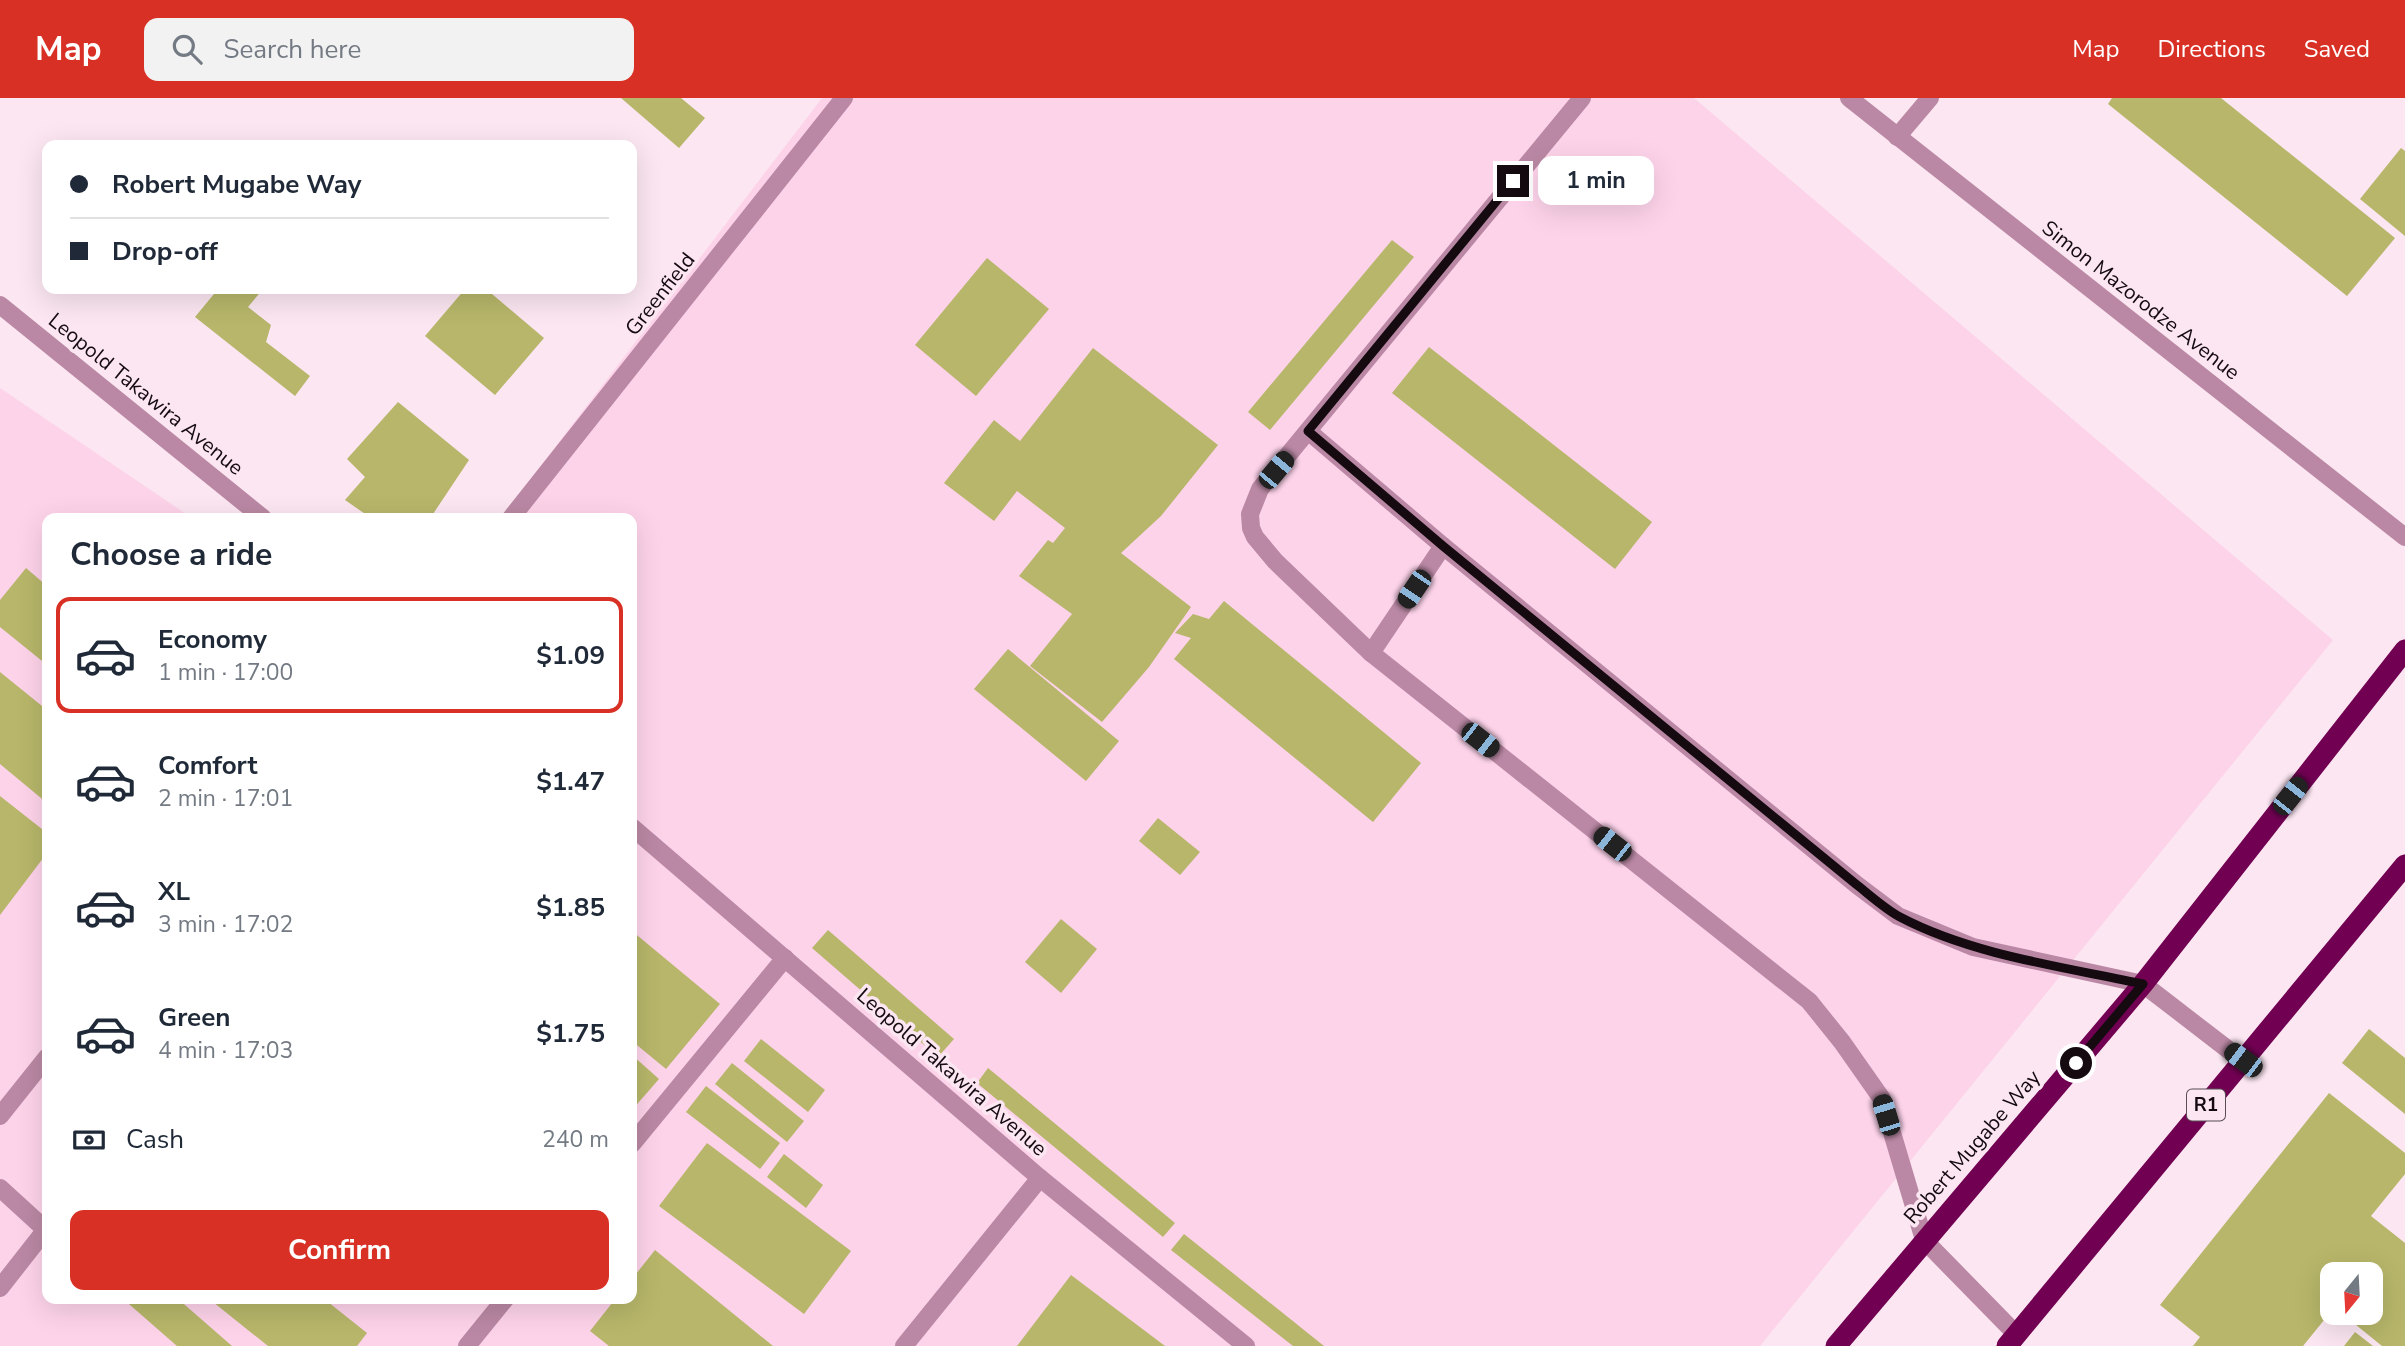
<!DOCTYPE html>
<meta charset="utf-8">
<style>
body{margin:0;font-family:"Nunito Sans",sans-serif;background:#f2f2f3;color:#1f2937;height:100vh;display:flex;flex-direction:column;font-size:26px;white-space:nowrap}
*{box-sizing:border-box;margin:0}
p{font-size:23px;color:#747a83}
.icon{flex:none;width:38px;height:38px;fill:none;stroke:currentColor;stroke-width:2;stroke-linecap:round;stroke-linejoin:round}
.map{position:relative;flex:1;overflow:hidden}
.drawer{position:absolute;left:42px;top:415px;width:595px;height:791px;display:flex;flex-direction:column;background:#fff;border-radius:14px;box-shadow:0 7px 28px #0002}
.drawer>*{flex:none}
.guide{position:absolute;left:42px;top:42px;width:595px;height:154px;border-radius:14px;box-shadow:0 7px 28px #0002;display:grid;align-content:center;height:154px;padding:0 28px;background:#fff}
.needle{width:46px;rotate:198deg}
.buttons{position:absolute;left:2320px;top:1164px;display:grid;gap:14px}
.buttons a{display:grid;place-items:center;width:63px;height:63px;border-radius:14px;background:#fff;box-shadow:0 7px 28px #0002;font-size:35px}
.end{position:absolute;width:32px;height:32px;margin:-16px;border:9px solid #140a10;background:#fff;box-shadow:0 0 0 4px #fff}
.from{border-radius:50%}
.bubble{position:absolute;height:49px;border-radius:14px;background:#fff;box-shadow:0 7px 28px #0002;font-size:23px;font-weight:700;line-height:49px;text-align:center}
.car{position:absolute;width:21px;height:42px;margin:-21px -10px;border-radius:9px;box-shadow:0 0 5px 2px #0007;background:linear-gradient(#222 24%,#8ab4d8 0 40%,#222 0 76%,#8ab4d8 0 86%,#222 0)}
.guide b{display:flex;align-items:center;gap:24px;height:66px;font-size:26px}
.guide b+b{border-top:2px solid #e0e1e3}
.guide i{width:18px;height:18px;background:#1f2937}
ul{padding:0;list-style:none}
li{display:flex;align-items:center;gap:21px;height:116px;margin:0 14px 10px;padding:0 14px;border:4px solid transparent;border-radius:14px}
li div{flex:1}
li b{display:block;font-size:26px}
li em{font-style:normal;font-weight:700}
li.on{border-color:#d93025}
li>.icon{width:63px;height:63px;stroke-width:1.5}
h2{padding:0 28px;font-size:32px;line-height:84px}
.pay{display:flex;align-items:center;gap:18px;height:77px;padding:0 28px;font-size:26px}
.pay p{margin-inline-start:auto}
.button{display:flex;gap:14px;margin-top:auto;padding:14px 28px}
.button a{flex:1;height:80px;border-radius:14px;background:#d93025;color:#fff;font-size:28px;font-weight:700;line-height:80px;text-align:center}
header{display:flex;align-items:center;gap:42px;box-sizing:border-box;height:98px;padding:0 35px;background:#d93025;color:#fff}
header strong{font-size:33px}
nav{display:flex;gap:38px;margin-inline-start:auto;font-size:24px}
.search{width:490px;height:63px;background:#f2f2f3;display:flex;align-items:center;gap:18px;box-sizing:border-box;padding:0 24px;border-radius:14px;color:#747a83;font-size:26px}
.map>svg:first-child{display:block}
.built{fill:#fdd3ea}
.building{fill:#b7b66a}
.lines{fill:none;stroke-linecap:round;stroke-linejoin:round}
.lane{stroke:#ba88a4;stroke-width:18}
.street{stroke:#ba88a4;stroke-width:18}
.highway{stroke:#710052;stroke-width:21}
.route{stroke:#140a10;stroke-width:9}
.labels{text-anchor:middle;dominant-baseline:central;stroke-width:7;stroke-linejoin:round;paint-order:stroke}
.shield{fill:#fbe6f1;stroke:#594c54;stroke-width:2}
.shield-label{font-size:19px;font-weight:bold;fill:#140a10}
.street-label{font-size:21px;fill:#140a10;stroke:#fbe6f1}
</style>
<header>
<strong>Map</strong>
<div class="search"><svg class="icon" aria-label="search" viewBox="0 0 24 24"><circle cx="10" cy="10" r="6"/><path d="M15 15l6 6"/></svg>Search here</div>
<nav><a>Map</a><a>Directions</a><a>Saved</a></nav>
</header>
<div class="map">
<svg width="2405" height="1248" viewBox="0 0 2405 1248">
<rect width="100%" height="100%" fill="#fbe6f1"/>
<!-- built -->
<polygon class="built" points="822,0 1694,0 2333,542 1760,1248 0,1248 0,290 192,420 47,420 47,1200 632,1200 632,420 501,420"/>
<!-- building -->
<g class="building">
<polygon points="621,0 681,0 705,20 679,50"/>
<polygon points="2112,0 2221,0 2395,140 2347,198 2108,6"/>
<polygon points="2401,50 2405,53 2405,138 2360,101"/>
<polygon points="1392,142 1414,159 1270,332 1248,314"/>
<polygon points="987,160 1049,211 976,298 915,247"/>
<polygon points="218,191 263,191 248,209 271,227 266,244 310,278 295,298 195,219"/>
<polygon points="465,191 486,191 544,240 495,297 425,238"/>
<polygon points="1429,249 1652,424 1615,471 1392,295"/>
<polygon points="1093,250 1218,347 1161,418 1121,455 1191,509 1149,569 1102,624 1030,568 1072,516 1019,478 1048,442 1053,445 1065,430 1017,393 994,423 944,385 994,322 1020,343"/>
<polygon points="398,304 469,362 433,416 415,420 371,420 345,402 365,379 347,361"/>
<polygon points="26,470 47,488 47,567 0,529 0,502"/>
<polygon points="1224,503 1421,665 1373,724 1174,561 1191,540 1175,535 1193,516 1209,521"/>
<polygon points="1008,551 1119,643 1086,683 974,591"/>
<polygon points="0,574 47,612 47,705 0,666"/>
<polygon points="0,698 47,735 47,755 0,817"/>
<polygon points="1158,720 1200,754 1180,777 1139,743"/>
<polygon points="1061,821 1097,851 1061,895 1025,864"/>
<polygon points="828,832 954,941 938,959 812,850"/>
<polygon points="632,833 720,906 666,971 632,943"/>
<polygon points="2369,931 2405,960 2405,1016 2342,965"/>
<polygon points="761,941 825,992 808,1014 744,963"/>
<polygon points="632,957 659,981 632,1012"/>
<polygon points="732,965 804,1023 787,1044 715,986"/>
<polygon points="988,970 1175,1125 1163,1139 977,985"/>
<polygon points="706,988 780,1045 760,1071 686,1014"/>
<polygon points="2329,995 2405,1055 2405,1076 2371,1118 2405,1145 2405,1248 2382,1248 2340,1214 2371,1214 2371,1176 2333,1176 2333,1211 2303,1248 2193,1248 2200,1239 2160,1207"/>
<polygon points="707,1045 851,1153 804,1216 659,1108"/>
<polygon points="784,1056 823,1087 806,1110 767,1079"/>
<polygon points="1184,1136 1324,1248 1293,1248 1171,1152"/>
<polygon points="655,1152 773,1248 609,1248 590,1233 616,1200 632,1200 632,1181"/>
<polygon points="1071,1177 1165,1248 1017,1248"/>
<polygon points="122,1200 177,1200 232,1248 177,1248"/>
<polygon points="208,1200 323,1200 367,1235 357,1248 268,1248"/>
<polygon points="2355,1234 2373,1248 2344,1248"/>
</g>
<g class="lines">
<!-- lane -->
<g class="lane">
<polyline points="1582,0 1260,391 1250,416 1251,430 1255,439 1275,463 1371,555 1809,903 1842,944 1882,1001 1924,1142 2017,1237"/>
<polyline points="1308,333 1443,448 1857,787 1898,818 1973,849 2143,886 2243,963"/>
<polyline points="1371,555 1443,448"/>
<polyline points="632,1046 785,860"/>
<polyline points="467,1248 506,1200"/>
</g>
<!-- street -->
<g class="street">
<polyline points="1849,0 2405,439"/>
<polyline points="1897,39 1930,0"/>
<polyline points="0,207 263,420"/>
<polyline points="511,420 844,0"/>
<polyline points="632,729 1040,1080 1246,1248"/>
<polyline points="0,1018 47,959"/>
<polyline points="0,1090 46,1132"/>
<polyline points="0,1190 47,1130"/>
<polyline points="904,1248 1040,1080"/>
</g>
<!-- highway -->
<g class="highway">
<polyline points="1836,1248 2143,886 2405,552"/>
<polyline points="2007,1248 2405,767"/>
</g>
</g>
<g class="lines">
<!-- route -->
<path class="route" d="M 1513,83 L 1308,333 L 1443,448 L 1857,787 C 1871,798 1885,811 1900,819 C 1972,857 2064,869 2143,886 L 2076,965"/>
</g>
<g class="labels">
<!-- shield labels -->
<rect class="shield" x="2187" y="991.5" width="38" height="31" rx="5"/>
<g class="shield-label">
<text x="2206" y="1007">R1</text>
</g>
<!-- street labels -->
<g class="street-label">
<text transform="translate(660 196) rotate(-52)">Greenfield</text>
<text transform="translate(2141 202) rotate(38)">Simon Mazorodze Avenue</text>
<text transform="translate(146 296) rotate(39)">Leopold Takawira Avenue</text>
<text transform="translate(952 974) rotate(41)">Leopold Takawira Avenue</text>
<text transform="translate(1972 1049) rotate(-49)">Robert Mugabe Way</text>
</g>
</g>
</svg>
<div class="buttons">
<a><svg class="needle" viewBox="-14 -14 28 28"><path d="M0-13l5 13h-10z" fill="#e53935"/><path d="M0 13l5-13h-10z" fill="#747a83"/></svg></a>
</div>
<i class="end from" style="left:2076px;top:965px"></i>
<i class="end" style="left:1513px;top:83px"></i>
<div class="bubble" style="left:1538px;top:58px;width:116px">1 min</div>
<i class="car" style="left:1276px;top:372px;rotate:40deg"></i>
<i class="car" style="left:1414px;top:491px;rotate:214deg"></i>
<i class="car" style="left:1480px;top:642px;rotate:128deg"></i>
<i class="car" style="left:2290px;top:698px;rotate:38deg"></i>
<i class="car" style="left:1612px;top:746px;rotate:308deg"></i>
<i class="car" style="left:2243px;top:962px;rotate:307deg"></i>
<i class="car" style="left:1886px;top:1017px;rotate:343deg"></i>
<div class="guide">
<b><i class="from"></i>Robert Mugabe Way</b>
<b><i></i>Drop-off</b>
</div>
<section class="drawer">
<h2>Choose a ride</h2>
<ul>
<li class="on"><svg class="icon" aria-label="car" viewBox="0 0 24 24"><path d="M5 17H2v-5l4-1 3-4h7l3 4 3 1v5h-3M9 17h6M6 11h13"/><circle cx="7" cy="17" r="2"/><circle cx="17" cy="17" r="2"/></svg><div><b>Economy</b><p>1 min · 17:00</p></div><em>$1.09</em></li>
<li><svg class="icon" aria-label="car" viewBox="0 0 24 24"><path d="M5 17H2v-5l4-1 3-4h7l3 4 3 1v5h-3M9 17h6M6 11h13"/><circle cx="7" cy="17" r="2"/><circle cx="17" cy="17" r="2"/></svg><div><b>Comfort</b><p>2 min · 17:01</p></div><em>$1.47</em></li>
<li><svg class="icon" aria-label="car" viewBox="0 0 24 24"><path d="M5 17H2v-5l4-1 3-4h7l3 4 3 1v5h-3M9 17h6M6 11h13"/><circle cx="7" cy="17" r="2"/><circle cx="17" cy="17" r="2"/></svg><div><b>XL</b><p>3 min · 17:02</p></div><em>$1.85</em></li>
<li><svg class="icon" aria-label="car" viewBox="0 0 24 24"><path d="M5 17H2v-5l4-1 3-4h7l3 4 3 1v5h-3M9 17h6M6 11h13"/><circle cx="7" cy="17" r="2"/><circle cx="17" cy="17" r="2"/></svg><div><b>Green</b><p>4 min · 17:03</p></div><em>$1.75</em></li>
</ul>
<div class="pay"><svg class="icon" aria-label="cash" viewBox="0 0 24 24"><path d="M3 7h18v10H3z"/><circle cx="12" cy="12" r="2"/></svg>Cash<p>240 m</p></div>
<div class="button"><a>Confirm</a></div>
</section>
</div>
